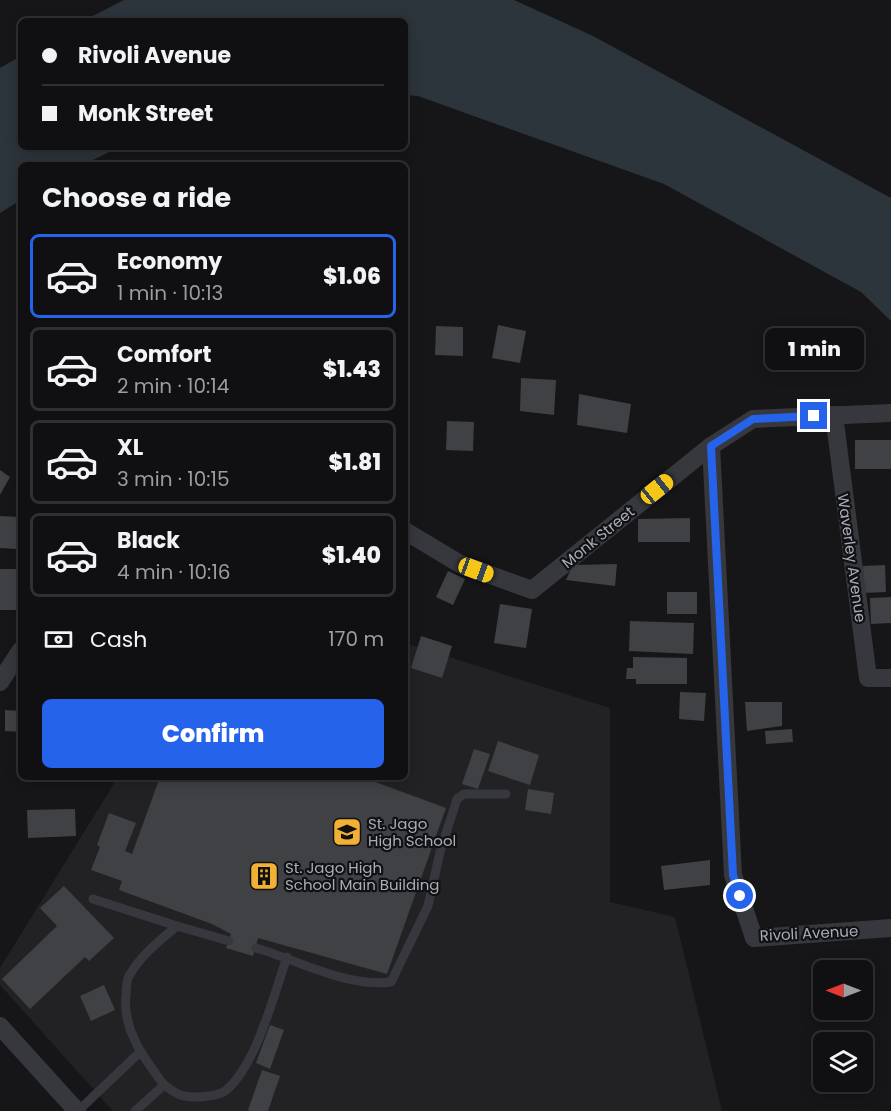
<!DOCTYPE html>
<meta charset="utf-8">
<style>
body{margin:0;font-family:Poppins,sans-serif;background:#1e1e20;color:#f1f3f6;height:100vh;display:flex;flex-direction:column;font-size:22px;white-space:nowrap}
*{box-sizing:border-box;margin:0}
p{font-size:20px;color:#9c9d9f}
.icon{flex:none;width:33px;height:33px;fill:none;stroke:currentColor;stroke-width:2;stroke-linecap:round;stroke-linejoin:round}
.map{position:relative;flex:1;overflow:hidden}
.details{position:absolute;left:18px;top:162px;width:390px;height:618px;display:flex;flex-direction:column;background:#101012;border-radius:9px;box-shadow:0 3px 15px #0003,0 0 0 2px #303032}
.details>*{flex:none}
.guide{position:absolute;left:18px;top:18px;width:390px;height:132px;border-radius:9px;box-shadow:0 3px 15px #0003,0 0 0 2px #303032;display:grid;align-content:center;height:132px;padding:0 24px;background:#101012}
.needle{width:39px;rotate:270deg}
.buttons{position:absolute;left:813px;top:960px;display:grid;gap:12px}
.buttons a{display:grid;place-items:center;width:60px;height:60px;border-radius:9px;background:#101012;box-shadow:0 3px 15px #0003,0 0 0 2px #303032;font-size:30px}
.end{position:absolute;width:27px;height:27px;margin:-14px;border:8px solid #2563eb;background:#fff;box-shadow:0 0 0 3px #fff}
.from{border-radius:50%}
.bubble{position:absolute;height:42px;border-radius:9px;background:#101012;box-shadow:0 3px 15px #0003,0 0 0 2px #303032;font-size:20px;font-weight:800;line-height:42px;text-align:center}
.car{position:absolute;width:18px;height:36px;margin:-18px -9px;border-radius:8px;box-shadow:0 0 4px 2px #0007;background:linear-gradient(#f5c518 24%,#345 0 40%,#f5c518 0 76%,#345 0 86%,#f5c518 0)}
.guide b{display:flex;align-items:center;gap:21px;height:57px;font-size:22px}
.guide b+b{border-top:2px solid #303032}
.guide i{width:15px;height:15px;background:#f1f3f6}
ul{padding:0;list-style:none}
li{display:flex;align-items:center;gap:18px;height:84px;margin:0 12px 9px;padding:0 12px;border:3px solid #303032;border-radius:9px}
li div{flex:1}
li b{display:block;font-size:22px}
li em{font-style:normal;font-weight:800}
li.current{border-color:#2563eb}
li>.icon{width:54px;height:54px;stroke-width:1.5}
h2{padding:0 24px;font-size:27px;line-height:72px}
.pay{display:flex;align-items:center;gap:15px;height:66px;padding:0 24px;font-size:22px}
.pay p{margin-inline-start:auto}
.button{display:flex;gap:12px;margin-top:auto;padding:12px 24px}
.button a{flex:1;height:69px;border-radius:9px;background:#2563eb;color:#fff;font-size:24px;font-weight:800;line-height:69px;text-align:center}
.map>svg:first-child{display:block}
.built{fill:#222225}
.water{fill:#2c353c}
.building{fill:#404145}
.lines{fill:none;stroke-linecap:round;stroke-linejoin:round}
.lane{stroke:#37383d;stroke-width:9}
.street{stroke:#37383d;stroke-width:18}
.route{stroke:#2563eb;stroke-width:8}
.labels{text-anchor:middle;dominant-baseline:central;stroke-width:4.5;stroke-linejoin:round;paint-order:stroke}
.street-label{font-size:15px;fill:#a8adb8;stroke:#111113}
.poi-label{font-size:15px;fill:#a8adb8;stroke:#111113;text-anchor:start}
</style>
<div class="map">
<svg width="891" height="1111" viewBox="0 0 891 1111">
<rect width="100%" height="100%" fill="#161618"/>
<!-- built -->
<polygon class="built" points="405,643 610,708 610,902 675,917 722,1111 113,1111 0,985 0,968 118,777 405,777"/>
<!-- water -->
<g class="water">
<polygon points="124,0 514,0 593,36 891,198 891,321 861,292 664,184 418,96 405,95 405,21 83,21"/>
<polygon points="21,56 21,147 119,147 83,165 21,165 21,200 0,213 0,68"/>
</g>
<!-- building -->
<g class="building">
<polygon points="498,325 526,331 520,363 492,358"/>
<polygon points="436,326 463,327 463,356 435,355"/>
<polygon points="521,378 556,380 554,415 520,411"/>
<polygon points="579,394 631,404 627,433 577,425"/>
<polygon points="447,421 474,422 473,451 446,450"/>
<rect x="855" y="440" width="36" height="29"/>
<polygon points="0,470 10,477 0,495"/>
<polygon points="0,516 19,517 17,549 0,548"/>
<polygon points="690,518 690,542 638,542 638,519"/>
<polygon points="617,564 615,586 566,580 573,565"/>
<polygon points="885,565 886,592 864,593 863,566"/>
<rect x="0" y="569" width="21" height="41"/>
<polygon points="448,571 465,579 453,605 436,597"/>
<rect x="667" y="592" width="30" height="22"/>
<polygon points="891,597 891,623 871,624 870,598"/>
<polygon points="500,604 532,609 526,648 494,643"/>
<polygon points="630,621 694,623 693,654 629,651"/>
<polygon points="421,636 452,646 442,678 411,668"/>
<polygon points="633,657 687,658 687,684 636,684 636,679 626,679 627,668 633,668"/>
<polygon points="680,692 706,693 704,721 679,719"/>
<polygon points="745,702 782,702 782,726 747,731"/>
<polygon points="5,710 21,711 21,732 5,731"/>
<polygon points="792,729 793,742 766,744 765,731"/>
<polygon points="498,741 539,755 530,785 488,771"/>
<polygon points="474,749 490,754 478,789 462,784"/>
<polygon points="160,777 371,777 370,780 446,808 387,974 258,938 253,956 226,948 231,934 212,924 119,890 122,881 91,870 100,847 97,845 109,813 136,823 125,851 132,854"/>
<polygon points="528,789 554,793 551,814 525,810"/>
<polygon points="75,809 76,836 28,838 27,810"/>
<polygon points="710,860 710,885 664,890 661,866"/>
<polygon points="64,886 114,938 89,961 85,957 30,1009 2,979 57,926 40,908"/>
<polygon points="104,985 115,1010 91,1021 80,996"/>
<polygon points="270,1025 284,1030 270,1069 256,1063"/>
<polygon points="262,1070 280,1076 268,1111 250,1111 248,1110"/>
</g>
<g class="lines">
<!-- lane -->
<g class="lane">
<polyline points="93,899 177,926"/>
<path d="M 256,948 C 297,960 348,988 391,982 L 428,906 L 440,852 L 457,799 L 464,794 L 506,794"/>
<path d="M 164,1085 C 170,1089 177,1095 184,1096 C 194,1098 216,1097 225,1091 C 256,1067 274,994 287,957"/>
<polyline points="78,1111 140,1052"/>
<path d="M 135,1111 L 164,1085 C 144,1058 122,1030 126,994 C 127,988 126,981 129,976 C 141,955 159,941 177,926 L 229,941"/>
</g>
<!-- street -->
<g class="street">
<polyline points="834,415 868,678 891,678"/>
<polyline points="711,446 733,875 754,938 891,928"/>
<polyline points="405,531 460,564 532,590 711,446 753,419 891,413"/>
<polyline points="0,682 21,650"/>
<polyline points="0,1026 77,1111"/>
</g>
</g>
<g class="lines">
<!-- route -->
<polyline class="route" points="740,896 733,875 711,446 753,419 814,416"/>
</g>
<!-- icons -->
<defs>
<g id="school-square" transform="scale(1.5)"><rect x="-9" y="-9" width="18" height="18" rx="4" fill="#f2b134" stroke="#111113"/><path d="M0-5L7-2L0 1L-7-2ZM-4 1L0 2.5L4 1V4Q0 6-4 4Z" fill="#111"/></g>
<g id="building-square" transform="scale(1.5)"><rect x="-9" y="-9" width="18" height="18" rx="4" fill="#f2b134" stroke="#111113"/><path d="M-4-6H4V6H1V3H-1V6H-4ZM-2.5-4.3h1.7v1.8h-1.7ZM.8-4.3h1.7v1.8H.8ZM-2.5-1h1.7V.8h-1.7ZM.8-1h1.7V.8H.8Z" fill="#111"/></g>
</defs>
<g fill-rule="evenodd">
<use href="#school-square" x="347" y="832"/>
<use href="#building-square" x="264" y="876"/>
</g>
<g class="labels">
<!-- street labels -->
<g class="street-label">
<text transform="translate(598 537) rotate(-39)">Monk Street</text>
<text transform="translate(852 558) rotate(82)">Waverley Avenue</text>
<text transform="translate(809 933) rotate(-3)">Rivoli Avenue</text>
</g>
<!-- poi labels -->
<g class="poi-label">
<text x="368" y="823">St. Jago<tspan x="368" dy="17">High School</tspan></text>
<text x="285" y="867">St. Jago High<tspan x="285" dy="17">School Main Building</tspan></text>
</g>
</g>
</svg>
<div class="buttons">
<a><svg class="needle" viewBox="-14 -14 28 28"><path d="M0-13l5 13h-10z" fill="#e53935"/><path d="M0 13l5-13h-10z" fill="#9c9d9f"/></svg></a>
<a><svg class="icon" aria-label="layers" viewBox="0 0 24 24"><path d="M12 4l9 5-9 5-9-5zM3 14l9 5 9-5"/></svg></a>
</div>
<i class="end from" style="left:740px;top:896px"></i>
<i class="end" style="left:814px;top:416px"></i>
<div class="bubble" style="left:765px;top:328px;width:99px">1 min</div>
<i class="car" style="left:657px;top:489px;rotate:51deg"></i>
<i class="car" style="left:476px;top:570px;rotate:110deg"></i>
<div class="guide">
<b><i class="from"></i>Rivoli Avenue</b>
<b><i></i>Monk Street</b>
</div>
<section class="details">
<h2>Choose a ride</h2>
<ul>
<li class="current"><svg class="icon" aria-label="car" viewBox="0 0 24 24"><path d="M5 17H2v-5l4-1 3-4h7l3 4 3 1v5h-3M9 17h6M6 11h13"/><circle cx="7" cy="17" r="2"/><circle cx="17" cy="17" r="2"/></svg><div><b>Economy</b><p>1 min · 10:13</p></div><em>$1.06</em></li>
<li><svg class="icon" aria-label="car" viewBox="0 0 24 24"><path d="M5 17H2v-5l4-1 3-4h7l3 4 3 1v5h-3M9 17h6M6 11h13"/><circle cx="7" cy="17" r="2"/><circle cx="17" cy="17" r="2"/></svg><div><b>Comfort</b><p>2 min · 10:14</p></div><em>$1.43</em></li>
<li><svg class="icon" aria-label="car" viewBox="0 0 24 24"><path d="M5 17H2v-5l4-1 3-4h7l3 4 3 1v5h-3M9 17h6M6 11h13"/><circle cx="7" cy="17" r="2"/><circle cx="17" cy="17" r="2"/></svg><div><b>XL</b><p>3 min · 10:15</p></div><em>$1.81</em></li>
<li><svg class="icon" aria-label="car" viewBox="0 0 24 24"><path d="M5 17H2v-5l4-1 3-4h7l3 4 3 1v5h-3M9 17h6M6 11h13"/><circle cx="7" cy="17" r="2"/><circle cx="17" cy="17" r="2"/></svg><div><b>Black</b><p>4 min · 10:16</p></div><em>$1.40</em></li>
</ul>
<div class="pay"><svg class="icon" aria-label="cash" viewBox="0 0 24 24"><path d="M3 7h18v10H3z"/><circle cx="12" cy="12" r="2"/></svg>Cash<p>170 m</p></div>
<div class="button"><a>Confirm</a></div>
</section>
</div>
